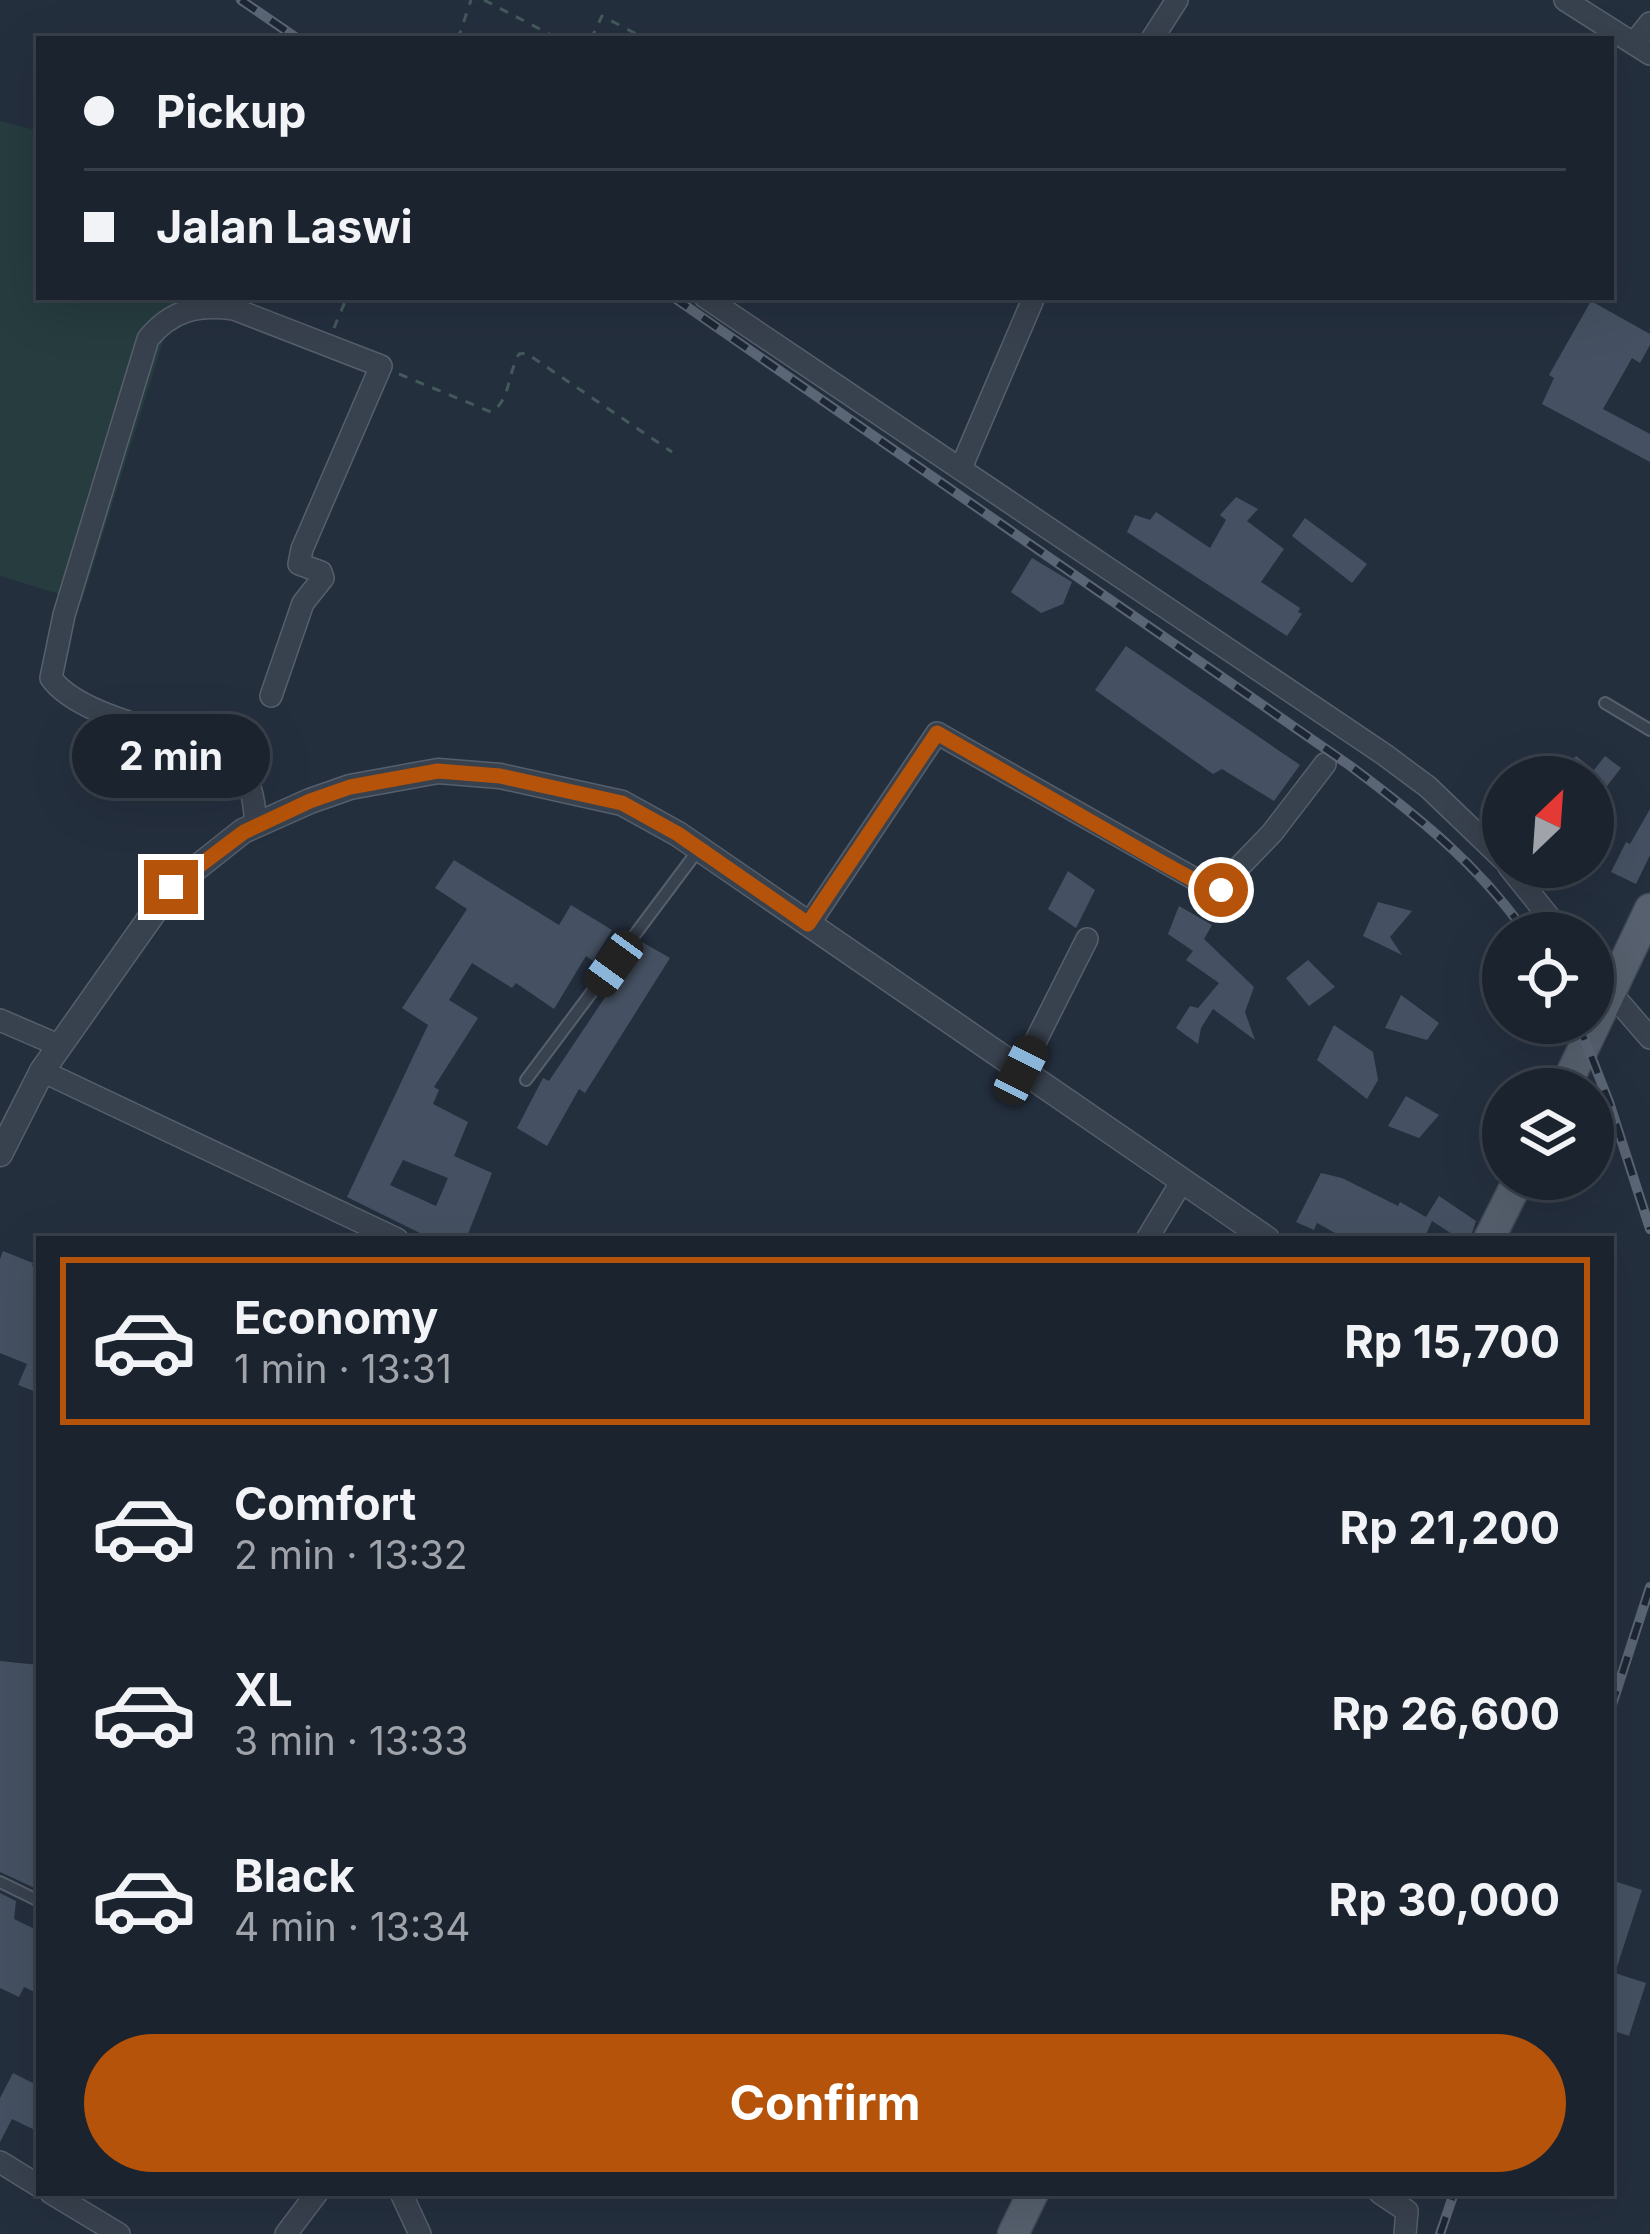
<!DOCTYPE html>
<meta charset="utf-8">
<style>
body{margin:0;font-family:Inter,sans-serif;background:#242b36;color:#f1f3f6;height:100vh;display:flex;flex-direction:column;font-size:45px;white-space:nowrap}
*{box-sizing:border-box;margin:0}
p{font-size:39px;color:#a0a4aa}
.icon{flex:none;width:66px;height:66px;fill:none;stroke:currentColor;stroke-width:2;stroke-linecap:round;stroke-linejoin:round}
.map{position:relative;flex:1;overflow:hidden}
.details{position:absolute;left:36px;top:1236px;width:1578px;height:960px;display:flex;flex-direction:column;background:#1b232e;border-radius:0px;box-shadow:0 12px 48px #0002,0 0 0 3px #39404a}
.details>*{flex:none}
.guide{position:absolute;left:36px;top:36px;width:1578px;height:264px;border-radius:0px;box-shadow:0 12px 48px #0002,0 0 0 3px #39404a;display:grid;align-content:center;height:264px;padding:0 48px;background:#1b232e}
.needle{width:78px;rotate:25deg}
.fabs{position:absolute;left:1482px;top:756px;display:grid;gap:24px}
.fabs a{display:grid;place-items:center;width:132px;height:132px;border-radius:50%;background:#1b232e;box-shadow:0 12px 48px #0002,0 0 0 3px #39404a;font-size:60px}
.end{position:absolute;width:54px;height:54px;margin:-27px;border:15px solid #b45309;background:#fff;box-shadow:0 0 0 6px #fff}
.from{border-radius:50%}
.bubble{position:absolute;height:84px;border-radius:42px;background:#1b232e;box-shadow:0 12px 48px #0002,0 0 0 3px #39404a;font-size:39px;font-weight:700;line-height:84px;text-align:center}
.car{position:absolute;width:36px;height:72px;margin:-36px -18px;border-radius:15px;box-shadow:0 0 9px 3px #0007;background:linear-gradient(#222 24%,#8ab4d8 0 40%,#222 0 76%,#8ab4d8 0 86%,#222 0)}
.guide b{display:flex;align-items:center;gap:42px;height:114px;font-size:45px}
.guide b+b{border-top:3px solid #39404a}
.guide i{width:30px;height:30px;background:#f1f3f6}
ul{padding:21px 0 0;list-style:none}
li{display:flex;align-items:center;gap:36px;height:168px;margin:0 24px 18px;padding:0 24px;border:6px solid transparent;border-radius:0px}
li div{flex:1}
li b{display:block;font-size:45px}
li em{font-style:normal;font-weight:700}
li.current{border-color:#b45309}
li>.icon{width:108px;height:108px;stroke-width:1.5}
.action{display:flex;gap:24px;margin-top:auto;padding:24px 48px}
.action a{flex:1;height:138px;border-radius:72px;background:#b45309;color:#fff;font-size:48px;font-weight:700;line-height:138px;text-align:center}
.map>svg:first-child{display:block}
.green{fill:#263c3f}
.building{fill:#455162;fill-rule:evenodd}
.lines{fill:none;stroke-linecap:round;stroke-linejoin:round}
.service-casing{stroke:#565f6c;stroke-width:14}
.minor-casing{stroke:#565f6c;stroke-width:24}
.tertiary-casing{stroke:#565f6c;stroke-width:27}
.primary-casing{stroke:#414a57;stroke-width:33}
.path{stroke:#44595c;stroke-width:3;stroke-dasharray:9 9;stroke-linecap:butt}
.service{stroke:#38414e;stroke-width:10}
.minor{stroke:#38414e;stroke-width:21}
.tertiary{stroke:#38414e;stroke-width:24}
.primary{stroke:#56606e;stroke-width:30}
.rail-casing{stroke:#5a6575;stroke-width:10}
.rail{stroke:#1d2633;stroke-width:6;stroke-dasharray:18;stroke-linecap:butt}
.route{stroke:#b45309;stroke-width:15}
</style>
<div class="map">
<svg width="1650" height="2234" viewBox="0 0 1650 2234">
<rect width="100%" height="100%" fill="#242f3e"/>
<!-- green -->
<polygon class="green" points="0,121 39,131 39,297 177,297 82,601 0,576"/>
<!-- building -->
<g class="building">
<polygon points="1591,301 1650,334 1650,345 1640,363 1632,358 1603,409 1650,434 1650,462 1542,404 1554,378 1549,375"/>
<polygon points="1236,497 1258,509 1247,521 1284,549 1261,582 1300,608 1298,612 1302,614 1287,636 1127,532 1135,515 1150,520 1156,512 1210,548 1226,520 1220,515"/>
<polygon points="1305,518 1367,564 1352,583 1292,536"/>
<polygon points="1032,558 1072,582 1063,604 1041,613 1011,592"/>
<polygon points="1126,646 1300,765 1274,801 1222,769 1213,774 1095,690"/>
<polygon points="1576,756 1594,770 1605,756 1621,768 1593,804 1593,777 1580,777 1567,767"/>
<polygon points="1650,809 1650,855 1636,884 1611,872 1626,842 1630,844"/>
<path d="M 454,860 L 559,925 L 571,905 L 612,930 L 593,961 L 586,956 L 554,1009 L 516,983 L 512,988 L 472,963 L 449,1000 L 478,1018 L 434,1087 L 439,1090 L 433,1104 L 468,1122 L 454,1156 L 492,1173 L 466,1239 L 432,1239 L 347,1197 L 428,1025 L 402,1008 L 467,909 L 435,888 ZM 403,1160 L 448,1178 L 436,1206 L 390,1185 Z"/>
<polygon points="1068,871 1095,890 1076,928 1048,909"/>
<polygon points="1378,902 1412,911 1390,937 1402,955 1363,936"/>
<polygon points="1179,906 1212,925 1204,939 1254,987 1245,1012 1255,1040 1213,1009 1201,1028 1198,1044 1176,1028 1190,1006 1198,1008 1219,983 1186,960 1193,951 1168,934"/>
<polygon points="642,942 670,958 585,1093 579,1089 547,1146 517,1128 543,1078 549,1081"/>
<polygon points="1308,960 1335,987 1309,1006 1286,978"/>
<polygon points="1401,995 1439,1023 1427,1040 1385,1028"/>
<polygon points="1334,1025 1373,1052 1378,1080 1367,1099 1317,1060"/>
<polygon points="1406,1096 1439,1115 1419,1138 1388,1126"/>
<polygon points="1321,1173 1342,1178 1398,1206 1400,1202 1426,1217 1439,1196 1476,1221 1470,1239 1460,1239 1432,1221 1424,1239 1346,1239 1317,1223 1314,1230 1296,1222"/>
<polygon points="3,1251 33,1263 32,1266 39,1270 39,1393 18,1385 27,1364 0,1353 0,1259"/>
<polygon points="0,1661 39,1665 39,1890 0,1872"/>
<polygon points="1614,1881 1642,1890 1615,1973 1646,1983 1629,2036 1611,2030 1611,1891"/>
<polygon points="0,1893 16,1901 14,1919 39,1931 39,1994 24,1987 19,1997 0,1988"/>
<polygon points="13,2073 39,2086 39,2132 12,2119 0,2142 0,2098"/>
</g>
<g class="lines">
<!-- service casing -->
<g class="service-casing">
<g id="service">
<polyline points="1605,703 1650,730"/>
<polyline points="526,1080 699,849"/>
<polyline points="0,1882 39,1901"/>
</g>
</g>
<!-- minor casing -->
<g class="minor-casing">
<g id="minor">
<polyline points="1565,0 1650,54"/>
<polyline points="1152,39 1177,0"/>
<polyline points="1634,43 1650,23"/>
<polyline points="705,297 1385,755 1428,787 1503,859"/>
<polyline points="961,468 1034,297"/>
<path d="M 256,826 C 254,797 252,779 230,758 C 184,733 81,720 51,678 L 64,615 L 148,339 C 171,310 199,304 234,309 L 381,366 L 302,549 L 299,564 L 321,572 L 323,578 L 303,603 L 271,696"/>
<polyline points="1509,867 1562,933"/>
<polyline points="809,924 937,733 1216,891 1272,833 1325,764"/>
<polyline points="1593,972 1650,1038"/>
<polyline points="0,1020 58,1045"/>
<polyline points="1021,1070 1087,939"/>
<polyline points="42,1071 397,1239"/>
<polyline points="1147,1239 1182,1181"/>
<polyline points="0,2162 39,2186"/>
<polyline points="51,2193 119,2234"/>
<polyline points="401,2193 420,2234"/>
<polyline points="1380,2193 1407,2211 1405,2234"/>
<polyline points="286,2234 317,2193"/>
</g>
</g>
<!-- tertiary casing -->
<g class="tertiary-casing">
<polyline id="tertiary" points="0,1154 42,1071 171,888 243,831 310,801 350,787 438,771 500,776 622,803 678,834 1267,1239"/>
</g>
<!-- primary casing -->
<g class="primary-casing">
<g id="primary">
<polyline points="1564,1089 1650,909"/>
<polyline points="1489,1239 1519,1179"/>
<polyline points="1013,2234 1033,2193"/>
</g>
</g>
<!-- path -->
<g class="path">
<polyline points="484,0 559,39"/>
<polyline points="458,39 471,0"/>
<polyline points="591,39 602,16 646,39"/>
<polyline points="334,328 347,297"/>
<path d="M 399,374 L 491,412 C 510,402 508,372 519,354 L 526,353 L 672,452"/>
</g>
<!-- service -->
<use href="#service" class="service"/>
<!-- minor -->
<use href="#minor" class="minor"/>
<!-- tertiary -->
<use href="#tertiary" class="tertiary"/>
<!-- primary -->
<use href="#primary" class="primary"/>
<!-- rail casing -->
<g class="rail-casing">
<g id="rail">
<polyline points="241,0 298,39"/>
<path d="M 673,297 L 1349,765 C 1415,814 1478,864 1526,933"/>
<polyline points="1578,1023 1609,1102 1650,1229"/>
<polyline points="1611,1708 1650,1587"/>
<polyline points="1440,2234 1454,2193"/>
</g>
</g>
<!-- rail -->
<use href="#rail" class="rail"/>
</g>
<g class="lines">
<!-- route -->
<polyline class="route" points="171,887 244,832 310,801 350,787 438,771 500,776 622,803 678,834 808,924 937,733 1159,861 1210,889 1221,890"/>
</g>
</svg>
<div class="fabs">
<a><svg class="needle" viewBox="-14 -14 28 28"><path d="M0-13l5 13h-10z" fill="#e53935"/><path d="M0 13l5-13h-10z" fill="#a0a4aa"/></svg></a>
<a><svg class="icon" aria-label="locate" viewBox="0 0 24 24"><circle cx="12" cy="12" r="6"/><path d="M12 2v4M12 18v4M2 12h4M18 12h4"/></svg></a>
<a><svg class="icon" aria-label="layers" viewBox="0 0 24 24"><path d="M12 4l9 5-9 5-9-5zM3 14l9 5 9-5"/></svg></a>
</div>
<i class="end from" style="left:1221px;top:890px"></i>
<i class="end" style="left:171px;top:887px"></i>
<div class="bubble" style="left:72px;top:714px;width:198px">2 min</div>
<i class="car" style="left:614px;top:964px;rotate:216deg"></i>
<i class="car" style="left:1021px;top:1070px;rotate:27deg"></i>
<div class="guide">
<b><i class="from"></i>Pickup</b>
<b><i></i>Jalan Laswi</b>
</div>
<section class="details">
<ul>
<li class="current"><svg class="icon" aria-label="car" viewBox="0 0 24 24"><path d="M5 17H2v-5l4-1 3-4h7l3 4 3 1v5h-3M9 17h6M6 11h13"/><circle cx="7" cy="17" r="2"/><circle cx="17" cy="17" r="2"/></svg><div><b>Economy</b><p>1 min · 13:31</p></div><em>Rp 15,700</em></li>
<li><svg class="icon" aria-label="car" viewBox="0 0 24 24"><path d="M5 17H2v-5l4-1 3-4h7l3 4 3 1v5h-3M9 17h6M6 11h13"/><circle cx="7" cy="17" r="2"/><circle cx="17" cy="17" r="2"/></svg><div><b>Comfort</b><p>2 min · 13:32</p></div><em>Rp 21,200</em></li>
<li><svg class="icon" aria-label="car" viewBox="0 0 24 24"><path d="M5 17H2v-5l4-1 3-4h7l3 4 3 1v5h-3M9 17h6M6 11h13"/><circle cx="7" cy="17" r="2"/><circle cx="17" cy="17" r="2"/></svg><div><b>XL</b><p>3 min · 13:33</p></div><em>Rp 26,600</em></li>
<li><svg class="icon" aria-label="car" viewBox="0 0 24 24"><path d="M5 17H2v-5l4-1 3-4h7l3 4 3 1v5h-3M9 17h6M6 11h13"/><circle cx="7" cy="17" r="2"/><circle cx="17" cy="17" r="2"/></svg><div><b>Black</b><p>4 min · 13:34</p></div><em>Rp 30,000</em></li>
</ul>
<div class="action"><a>Confirm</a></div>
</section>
</div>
